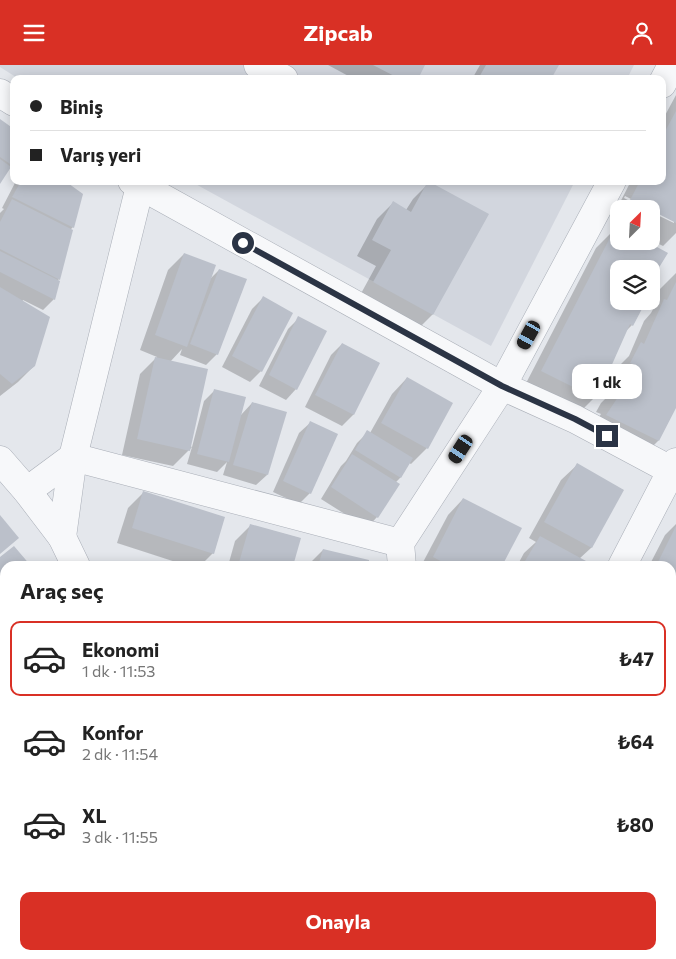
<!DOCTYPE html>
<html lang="tr">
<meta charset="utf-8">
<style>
body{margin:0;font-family:Commissioner,sans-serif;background:#f6f6f6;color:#222;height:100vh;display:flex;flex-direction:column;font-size:19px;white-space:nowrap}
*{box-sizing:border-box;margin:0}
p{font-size:16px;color:#767676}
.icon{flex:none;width:28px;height:28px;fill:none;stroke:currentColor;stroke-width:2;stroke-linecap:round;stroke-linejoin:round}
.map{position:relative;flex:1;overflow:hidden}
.side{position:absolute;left:0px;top:496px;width:676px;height:399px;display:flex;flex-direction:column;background:#fff;border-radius:15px 15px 0 0;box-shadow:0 2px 12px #0003}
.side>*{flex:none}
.guide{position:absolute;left:10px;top:10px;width:656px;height:110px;border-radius:10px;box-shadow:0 2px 12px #0003;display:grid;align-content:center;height:110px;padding:0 20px;background:#fff}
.needle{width:32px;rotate:24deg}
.fabs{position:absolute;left:610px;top:135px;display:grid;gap:10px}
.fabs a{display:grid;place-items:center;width:50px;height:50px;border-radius:10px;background:#fff;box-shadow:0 2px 12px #0003;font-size:25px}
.end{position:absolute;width:22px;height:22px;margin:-11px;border:6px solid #2b3445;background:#fff;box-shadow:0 0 0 2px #fff}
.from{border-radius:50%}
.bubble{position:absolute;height:35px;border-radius:10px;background:#fff;box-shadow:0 2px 12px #0003;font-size:16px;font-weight:700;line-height:35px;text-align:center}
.car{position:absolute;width:15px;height:30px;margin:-15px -8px;border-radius:6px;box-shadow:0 0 4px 1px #0007;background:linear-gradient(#222 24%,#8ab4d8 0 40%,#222 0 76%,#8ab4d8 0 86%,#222 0)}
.guide b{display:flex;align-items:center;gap:18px;height:48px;font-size:19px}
.guide b+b{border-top:1px solid #e0e0e0}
.guide i{width:12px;height:12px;background:#222}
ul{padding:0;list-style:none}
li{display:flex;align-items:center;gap:15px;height:75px;margin:0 10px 8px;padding:0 10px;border:2px solid transparent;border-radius:10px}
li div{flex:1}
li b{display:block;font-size:19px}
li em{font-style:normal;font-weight:700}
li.active{border-color:#d93025}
li>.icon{width:45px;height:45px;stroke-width:1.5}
h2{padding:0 20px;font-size:22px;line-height:60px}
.button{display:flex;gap:10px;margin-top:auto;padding:10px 20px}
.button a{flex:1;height:58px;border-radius:10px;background:#d93025;color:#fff;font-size:20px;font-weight:700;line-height:58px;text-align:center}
header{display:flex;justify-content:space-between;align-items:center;height:65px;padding:0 20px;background:#d93025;color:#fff;font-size:22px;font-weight:700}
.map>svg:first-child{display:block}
.built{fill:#d2d6de}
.shadow{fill:#0003}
.building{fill:#bbc0ca}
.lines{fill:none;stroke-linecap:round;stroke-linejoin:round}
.minor-casing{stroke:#a9aeb7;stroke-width:29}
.minor{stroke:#f7f8fa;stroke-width:28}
.route{stroke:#2b3445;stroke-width:6}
</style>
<header><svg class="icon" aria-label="menu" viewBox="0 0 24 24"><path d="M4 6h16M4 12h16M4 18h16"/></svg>Zipcab<svg class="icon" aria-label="person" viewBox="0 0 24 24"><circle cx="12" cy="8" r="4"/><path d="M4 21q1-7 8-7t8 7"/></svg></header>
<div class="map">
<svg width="676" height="894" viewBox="0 0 676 894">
<rect width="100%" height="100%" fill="#e4e7ec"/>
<!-- built -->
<g class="built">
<polygon points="0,0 634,0 627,14 19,14 0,2"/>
<polygon points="190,116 575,116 491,281"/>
</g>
<!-- shadow -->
<g class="shadow">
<polygon points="328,0 424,0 417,14 354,14"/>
<polygon points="480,0 557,0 550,14 472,14"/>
<polygon points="676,30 676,168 663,181 651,175 651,147 674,158 674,156 651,144 625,131 624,133 645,144 619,144 619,159 611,155 631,116 662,116 662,56"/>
<polygon points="0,56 12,100 0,116"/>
<polygon points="16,116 63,116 73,162 70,165 59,214 57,216 54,234 43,245 23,235 22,237 34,301 18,317 0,331 0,148 4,144 2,143"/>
<polygon points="429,118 487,150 432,250 416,266 358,234 376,201 357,191 377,154 393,138 406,145 413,134"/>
<polygon points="616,163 619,176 643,176 654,209 653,221 651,223 651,204 619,204 619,236 632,260 625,267 609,303 600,311 595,322 598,324 594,333 574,353 522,326 596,183"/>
<polygon points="184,189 210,214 219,205 217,289 206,300 180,290 182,284 170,297 190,381 192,382 204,336 215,325 240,351 252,338 267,410 256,420 223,410 227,397 217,407 187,399 192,382 173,401 122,390 140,309 157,292 140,285 168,205"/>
<polygon points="676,208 676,340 658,376 638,396 587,370 601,349 596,347 601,338 613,326 615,320 611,318 621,299 629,291 644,256 651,248 658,235 654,234 659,225"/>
<polygon points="263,233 261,306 250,317 222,302 252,244"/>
<polygon points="299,253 296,324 286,335 259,321 288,264"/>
<polygon points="342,279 379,298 353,350 342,361 305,342 331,290"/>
<polygon points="407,313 427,383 411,399 409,398 400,413 395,418 377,452 367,463 321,434 341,401 346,396 357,378 368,367 370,368 392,329"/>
<polygon points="310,358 310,428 299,439 273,427 299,368"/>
<polygon points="577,400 623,425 591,483 579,494 584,497 582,501 517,501 524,488 536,477 529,473 561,415"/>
<polygon points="144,427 213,488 200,501 188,501 117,478 128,443"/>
<polygon points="463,434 520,464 501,501 421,501 448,450"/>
<polygon points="676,459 676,576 671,585 671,501 649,501 665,470"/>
<polygon points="251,460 299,473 292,501 228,501 235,476"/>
<polygon points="323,485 368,496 368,501 311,501 312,496"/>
<polygon points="676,597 676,718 671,725 671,606"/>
<polygon points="5,723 5,748 1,743 0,744 0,728"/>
<polygon points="676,834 676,894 635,894 639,890 671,890 671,843"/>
<polygon points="140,890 183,890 180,894 147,894"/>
<polygon points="376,890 399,890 406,894 372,894"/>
<polygon points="520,890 544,890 540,894 527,894"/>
<polygon points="548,890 632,890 630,894 545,894"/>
</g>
<!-- building -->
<g class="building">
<polygon points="373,0 425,0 418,14 400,14"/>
<polygon points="486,0 559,0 551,14 478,14"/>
<polygon points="676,46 676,158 651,145 651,144 648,144 630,135 640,116 662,116 662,72"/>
<polygon points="0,54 14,64 14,99 13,101 0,92"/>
<polygon points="0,94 11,102 0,119"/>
<polygon points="21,116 65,116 83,129 74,163 12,132"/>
<polygon points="428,116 489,149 433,250 373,217 391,185 372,175 393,136 411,147"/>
<polygon points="12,134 73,165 60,215 0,184 0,157"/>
<polygon points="616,161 619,162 619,176 646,176 668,188 655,209 660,211 654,222 651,221 651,204 619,204 619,236 640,236 640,237 644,240 633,261 630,259 610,304 607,302 596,322 600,324 595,333 541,306"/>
<polygon points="0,186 60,216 55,235 0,207"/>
<polygon points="184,188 216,200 187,282 155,270"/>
<polygon points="219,204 247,214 218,290 190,279"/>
<polygon points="676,217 676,343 659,376 606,350 620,329 615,327 621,316 625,318 635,300 630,298 641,277 644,279 664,234 667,235"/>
<polygon points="0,222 50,252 35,301 12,319 0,309"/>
<polygon points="263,231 293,248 262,307 232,291"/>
<polygon points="298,251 327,266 297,325 269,310"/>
<polygon points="342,278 380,298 354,350 315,330"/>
<polygon points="155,292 208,304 190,386 137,374"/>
<polygon points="407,312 453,338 428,384 381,358"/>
<polygon points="214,324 246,332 229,397 197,389"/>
<polygon points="252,337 287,347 268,410 233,400"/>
<polygon points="310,356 338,369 311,429 283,416"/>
<polygon points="367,365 413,393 401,413 355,385"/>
<polygon points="352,389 400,419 378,453 331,422"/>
<polygon points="577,398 624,425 592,483 544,457"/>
<polygon points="143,426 225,452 214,489 132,463"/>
<polygon points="463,433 522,463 502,501 450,501 433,492"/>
<polygon points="0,450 19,473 0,489"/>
<polygon points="250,459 301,473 293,501 238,501"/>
<polygon points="676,461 676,527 671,524 671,501 656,501"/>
<polygon points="540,471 586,496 583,501 522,501"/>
<polygon points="14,481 31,501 5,501 5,534 0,538 0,492"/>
<polygon points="323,484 369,495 369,501 318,501"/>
<polygon points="671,542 676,544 676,578 671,587"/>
<polygon points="5,594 5,681 0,685 0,598"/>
<polygon points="676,609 676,620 671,617"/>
<polygon points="671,642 676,644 676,721 675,723 671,721"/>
<polygon points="2,748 5,752 5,804 0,808 0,749"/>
<polygon points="671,798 676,801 671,809"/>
<polygon points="676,845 676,874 671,871 671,854"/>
<polygon points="82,890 114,890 111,893 113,894 78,894"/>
<polygon points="331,890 373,890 370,894 328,894"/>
<polygon points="379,890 402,890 409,894 376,894"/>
<polygon points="561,890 634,890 631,894 568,894"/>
<polygon points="642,890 672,890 676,892 676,894 640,894"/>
</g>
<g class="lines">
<!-- minor casing -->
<g class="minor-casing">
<g id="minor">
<polyline points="258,0 284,14"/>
<polyline points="662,19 672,0"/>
<polyline points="0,28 14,37"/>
<polyline points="132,116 502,321 575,354 676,408"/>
<polyline points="73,392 400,478"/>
<polyline points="0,395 27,426 62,472 76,501"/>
<polyline points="27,426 73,392"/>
<polyline points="62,472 73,392 140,121"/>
<polyline points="402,501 400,478 502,321 612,116"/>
<polyline points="622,501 676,397"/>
<polyline points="0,584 5,579"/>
<polyline points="671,762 676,766"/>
<polyline points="0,863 5,868"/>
<polyline points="24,890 28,894"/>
<polyline points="470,890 477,894"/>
<polyline points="297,894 300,890"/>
</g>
</g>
<!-- minor -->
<use href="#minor" class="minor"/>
</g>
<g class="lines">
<!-- route -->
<polyline class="route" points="243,178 502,321 575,354 607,371"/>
</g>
</svg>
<div class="fabs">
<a><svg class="needle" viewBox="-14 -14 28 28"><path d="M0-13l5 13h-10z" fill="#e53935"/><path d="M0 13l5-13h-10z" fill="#767676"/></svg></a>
<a><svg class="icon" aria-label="layers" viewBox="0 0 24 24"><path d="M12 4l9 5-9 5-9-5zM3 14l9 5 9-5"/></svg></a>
</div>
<i class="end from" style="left:243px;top:178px"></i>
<i class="end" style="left:607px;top:371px"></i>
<div class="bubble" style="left:572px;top:299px;width:70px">1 dk</div>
<i class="car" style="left:529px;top:270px;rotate:209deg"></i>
<i class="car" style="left:461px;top:384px;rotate:213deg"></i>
<div class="guide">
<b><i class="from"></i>Biniş</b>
<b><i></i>Varış yeri</b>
</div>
<section class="side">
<h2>Araç seç</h2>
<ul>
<li class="active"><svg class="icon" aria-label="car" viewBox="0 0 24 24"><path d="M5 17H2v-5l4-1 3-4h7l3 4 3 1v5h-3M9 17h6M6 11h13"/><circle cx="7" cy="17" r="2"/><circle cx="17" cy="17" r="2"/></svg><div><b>Ekonomi</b><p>1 dk · 11:53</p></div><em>₺47</em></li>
<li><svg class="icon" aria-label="car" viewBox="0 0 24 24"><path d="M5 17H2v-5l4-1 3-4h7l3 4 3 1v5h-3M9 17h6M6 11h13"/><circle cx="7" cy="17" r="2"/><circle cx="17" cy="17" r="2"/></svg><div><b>Konfor</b><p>2 dk · 11:54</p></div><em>₺64</em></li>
<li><svg class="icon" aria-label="car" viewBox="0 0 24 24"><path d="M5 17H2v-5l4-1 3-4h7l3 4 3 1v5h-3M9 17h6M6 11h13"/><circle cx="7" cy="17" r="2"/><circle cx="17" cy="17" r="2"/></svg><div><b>XL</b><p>3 dk · 11:55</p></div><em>₺80</em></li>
</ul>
<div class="button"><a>Onayla</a></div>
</section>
</div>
